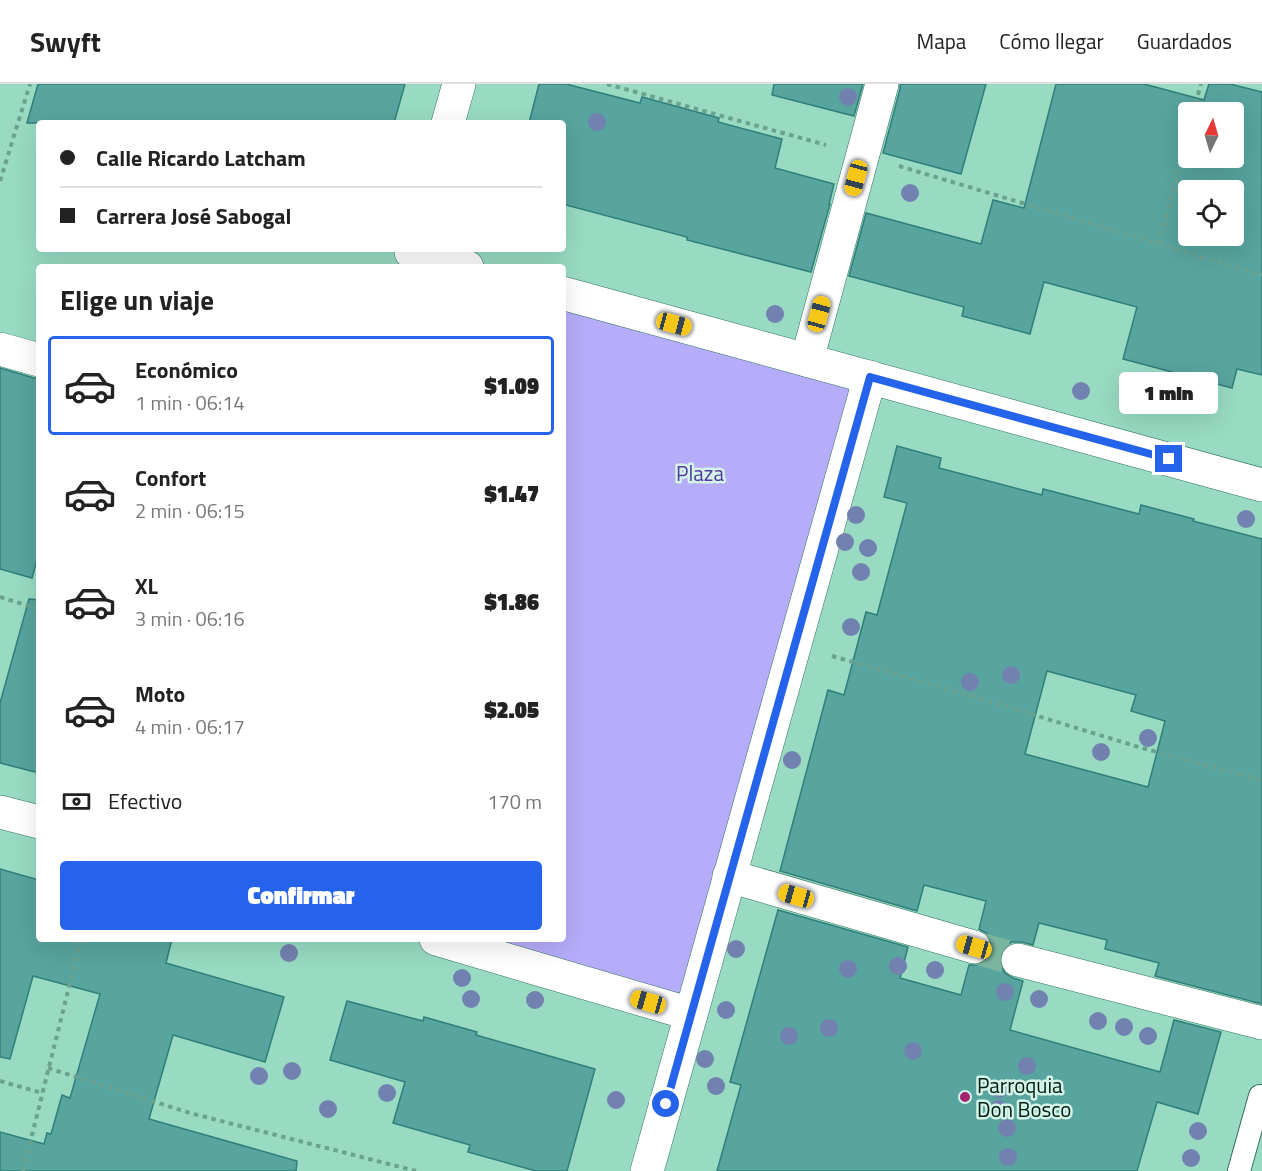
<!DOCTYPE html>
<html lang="es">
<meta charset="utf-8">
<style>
body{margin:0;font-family:"Titillium Web",sans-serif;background:#f6f6f6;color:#222;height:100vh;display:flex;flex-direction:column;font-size:22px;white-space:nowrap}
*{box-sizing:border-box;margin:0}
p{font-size:20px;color:#767676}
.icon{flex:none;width:33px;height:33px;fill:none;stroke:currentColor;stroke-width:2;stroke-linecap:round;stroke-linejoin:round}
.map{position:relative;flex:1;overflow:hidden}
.side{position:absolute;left:36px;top:180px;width:530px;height:678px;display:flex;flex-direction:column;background:#fff;border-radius:6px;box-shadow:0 6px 24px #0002}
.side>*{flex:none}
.guide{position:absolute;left:36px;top:36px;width:530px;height:132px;border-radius:6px;box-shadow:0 6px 24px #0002;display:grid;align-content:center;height:132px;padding:0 24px;background:#fff}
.needle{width:39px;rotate:5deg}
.buttons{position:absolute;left:1178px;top:18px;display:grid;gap:12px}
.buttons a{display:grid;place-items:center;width:66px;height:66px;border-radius:6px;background:#fff;box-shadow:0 6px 24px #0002;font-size:30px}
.end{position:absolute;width:27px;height:27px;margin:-14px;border:8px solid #2563eb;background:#fff;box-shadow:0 0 0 3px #fff}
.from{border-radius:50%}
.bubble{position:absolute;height:42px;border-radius:6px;background:#fff;box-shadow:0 6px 24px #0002;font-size:20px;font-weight:800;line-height:42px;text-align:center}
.car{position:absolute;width:18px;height:36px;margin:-18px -9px;border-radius:8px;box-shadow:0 0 4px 2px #0007;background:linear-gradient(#f5c518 24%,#345 0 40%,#f5c518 0 76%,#345 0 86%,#f5c518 0)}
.guide b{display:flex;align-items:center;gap:21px;height:57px;font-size:22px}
.guide b+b{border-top:2px solid #e0e0e0}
.guide i{width:15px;height:15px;background:#222}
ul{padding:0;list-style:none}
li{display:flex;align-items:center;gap:18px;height:99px;margin:0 12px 9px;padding:0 12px;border:3px solid transparent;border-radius:6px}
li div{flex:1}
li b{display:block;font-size:22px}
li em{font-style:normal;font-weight:800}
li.active{border-color:#2563eb}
li>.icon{width:54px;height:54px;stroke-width:1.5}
h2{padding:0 24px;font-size:27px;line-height:72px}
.pay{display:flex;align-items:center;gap:15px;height:66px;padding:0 24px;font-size:22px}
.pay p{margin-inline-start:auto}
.action{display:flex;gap:12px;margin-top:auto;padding:12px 24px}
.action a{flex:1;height:69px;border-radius:6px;background:#2563eb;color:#fff;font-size:24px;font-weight:800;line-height:69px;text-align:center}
header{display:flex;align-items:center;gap:36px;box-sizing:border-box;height:84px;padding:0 30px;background:#fff;border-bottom:2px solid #e0e0e0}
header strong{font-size:28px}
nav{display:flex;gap:33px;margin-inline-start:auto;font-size:21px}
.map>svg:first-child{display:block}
.green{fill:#b6adfa}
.building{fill:#58a49f;stroke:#307f7a;stroke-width:1.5;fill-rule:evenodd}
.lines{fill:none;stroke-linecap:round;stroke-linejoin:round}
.minor-tunnel{stroke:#7ab59f;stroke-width:33;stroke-dasharray:33 16;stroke-linecap:butt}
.service-casing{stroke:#2f715c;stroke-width:24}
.minor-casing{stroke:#2f715c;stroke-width:34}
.path{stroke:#6ba28e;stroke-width:4;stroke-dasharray:4.5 4.5;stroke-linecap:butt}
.service{stroke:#fff;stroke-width:22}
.minor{stroke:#fff;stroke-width:33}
.tree{fill:#7282b0}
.route{stroke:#2563eb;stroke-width:8}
.poi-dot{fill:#a52271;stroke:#d3f4e7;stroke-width:2}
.labels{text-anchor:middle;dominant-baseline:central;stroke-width:5;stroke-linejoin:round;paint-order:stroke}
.park-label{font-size:21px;fill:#533aa1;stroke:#d3f4e7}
.poi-label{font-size:21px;fill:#021d15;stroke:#d3f4e7;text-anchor:start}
</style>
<header>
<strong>Swyft</strong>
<nav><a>Mapa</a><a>Cómo llegar</a><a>Guardados</a></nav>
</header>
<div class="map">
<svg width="1262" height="1087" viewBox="0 0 1262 1087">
<rect width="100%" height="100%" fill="#98dbc2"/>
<!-- green -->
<polygon class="green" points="563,209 870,293 691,930 436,855 562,855"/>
<!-- building -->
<g class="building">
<polygon points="38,0 405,0 394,39 27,39"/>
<polygon points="539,0 566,0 640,19 642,13 719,34 718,38 782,55 775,84 834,100 829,120 830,120 811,188 687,156 687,153 562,120 562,39 529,39"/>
<polygon points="774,0 863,0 854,32 772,11"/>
<polygon points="900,0 986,0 961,90 883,69 900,5"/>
<path d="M 1056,0 L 1144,0 L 1204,16 L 1209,0 L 1230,0 L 1262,8 L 1262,291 L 1237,285 L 1232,304 L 1123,275 L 1137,223 L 1044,198 L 1030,250 L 962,232 L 964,223 L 849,192 L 866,129 L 981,160 L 993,116 L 1024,124 ZM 1188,28 L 1233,28 L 1233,74 L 1188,74 ZM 1188,106 L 1233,106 L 1233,152 L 1188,152 Z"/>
<polygon points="0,284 34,294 39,294 39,468 32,494 0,485"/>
<path d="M 897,362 L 941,374 L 939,384 L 1042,411 L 1043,405 L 1139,430 L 1141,421 L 1194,435 L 1193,437 L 1262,455 L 1262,920 L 1155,892 L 1159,879 L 1105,865 L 1107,856 L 1039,839 L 1033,861 L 1022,858 L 1012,858 L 1004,863 L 1000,872 L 1000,880 L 1005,889 L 1013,894 L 1023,897 L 1010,946 L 1160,988 L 1174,936 L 1221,948 L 1198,1030 L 1157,1018 L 1137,1087 L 717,1087 L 741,1001 L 730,998 L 778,826 L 908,863 L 900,894 L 961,911 L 969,881 L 978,881 L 987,877 L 992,868 L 992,858 L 988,850 L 979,845 L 986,817 L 924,801 L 917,827 L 780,787 L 828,606 L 844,611 L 866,528 L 877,531 L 907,419 L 884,413 ZM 1047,587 L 1136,611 L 1131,627 L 1165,637 L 1148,703 L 1025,670 Z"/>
<polygon points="29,515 39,516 39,689 0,679 0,619"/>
<polygon points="0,785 39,796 39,855 172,855 166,879 284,913 265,978 173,951 149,1035 297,1077 296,1087 0,1087 0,1048 44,1060 47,1049 51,1050 62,1011 70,1014 100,910 33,892 10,975 0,973"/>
<polygon points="347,917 423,937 424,933 477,948 476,951 595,985 567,1087 536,1087 468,1068 470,1061 393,1039 405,998 330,976"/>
</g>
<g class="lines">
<!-- minor-tunnel -->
<polyline class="minor-tunnel" points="974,863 1018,876"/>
<!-- service casing -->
<g class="service-casing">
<polyline id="service" points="1239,1087 1260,1012"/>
</g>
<!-- minor casing -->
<g class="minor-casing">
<g id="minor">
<polyline points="448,39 459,0"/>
<polyline points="411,168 467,183"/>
<polyline points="562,209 1262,401"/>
<polyline points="0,265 39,276"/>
<polyline points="807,276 882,0"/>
<polyline points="0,728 39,738"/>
<polyline points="729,792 974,863"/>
<polyline points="436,855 691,930"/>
<polyline points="1018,876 1262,939"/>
<polyline points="647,1087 870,293"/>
</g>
</g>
<!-- path -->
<g class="path">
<polyline points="607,0 826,61"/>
<polyline points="1193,28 1201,0"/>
<polyline points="899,82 1262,191"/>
<polyline points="0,97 30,0"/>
<polyline points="1159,160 1188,49"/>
<polyline points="0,513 39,525"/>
<polyline points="832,572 975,613 1142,664 1262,696"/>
<polyline points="48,984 190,1029 416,1087"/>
<polyline points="0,997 42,1009"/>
<polyline points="23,1087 81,855"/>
</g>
<!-- service -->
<use href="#service" class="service"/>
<!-- minor -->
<use href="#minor" class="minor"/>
</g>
<!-- trees -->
<g class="tree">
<circle cx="848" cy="13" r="9"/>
<circle cx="597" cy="38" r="9"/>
<circle cx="910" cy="109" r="9"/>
<circle cx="775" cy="230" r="9"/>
<circle cx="1081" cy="307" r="9"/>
<circle cx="856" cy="431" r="9"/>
<circle cx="1246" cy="435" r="9"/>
<circle cx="845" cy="458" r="9"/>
<circle cx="868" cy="464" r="9"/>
<circle cx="861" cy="488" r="9"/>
<circle cx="851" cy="543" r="9"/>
<circle cx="1011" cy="591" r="9"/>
<circle cx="970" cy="598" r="9"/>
<circle cx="1148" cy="654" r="9"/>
<circle cx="1101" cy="668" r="9"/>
<circle cx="792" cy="676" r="9"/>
<circle cx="736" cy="865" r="9"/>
<circle cx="289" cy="869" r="9"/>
<circle cx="898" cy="882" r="9"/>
<circle cx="848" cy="885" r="9"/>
<circle cx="935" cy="886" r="9"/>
<circle cx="462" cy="894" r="9"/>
<circle cx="1005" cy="908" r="9"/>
<circle cx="471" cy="915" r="9"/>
<circle cx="1039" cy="915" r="9"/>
<circle cx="535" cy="916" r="9"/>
<circle cx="726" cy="926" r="9"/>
<circle cx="1098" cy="937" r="9"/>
<circle cx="1124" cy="943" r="9"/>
<circle cx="829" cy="944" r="9"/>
<circle cx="789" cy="952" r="9"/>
<circle cx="1148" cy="952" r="9"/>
<circle cx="913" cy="967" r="9"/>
<circle cx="705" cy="975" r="9"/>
<circle cx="1027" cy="982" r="9"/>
<circle cx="292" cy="987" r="9"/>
<circle cx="259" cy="992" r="9"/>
<circle cx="716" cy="1002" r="9"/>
<circle cx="999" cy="1005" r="9"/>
<circle cx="387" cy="1009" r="9"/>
<circle cx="616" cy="1016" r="9"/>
<circle cx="328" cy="1025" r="9"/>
<circle cx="999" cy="1025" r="9"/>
<circle cx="1007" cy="1044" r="9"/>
<circle cx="1198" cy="1047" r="9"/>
<circle cx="1008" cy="1073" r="9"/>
<circle cx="1191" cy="1074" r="9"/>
</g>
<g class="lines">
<!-- route -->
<polyline class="route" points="666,1020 870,293 1169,375"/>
</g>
<!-- markers -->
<circle class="poi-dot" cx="965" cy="1013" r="6"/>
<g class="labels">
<!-- park labels -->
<g class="park-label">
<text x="700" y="389">Plaza</text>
</g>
<!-- poi labels -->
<g class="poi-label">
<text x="977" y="1001">Parroquia<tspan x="977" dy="24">Don Bosco</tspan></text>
</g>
</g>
</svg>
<div class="buttons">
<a><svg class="needle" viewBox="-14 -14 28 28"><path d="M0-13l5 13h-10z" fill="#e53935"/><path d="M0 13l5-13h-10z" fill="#767676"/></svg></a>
<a><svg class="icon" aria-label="locate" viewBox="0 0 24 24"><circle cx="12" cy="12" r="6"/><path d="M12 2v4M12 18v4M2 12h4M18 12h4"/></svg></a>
</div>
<i class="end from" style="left:666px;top:1020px"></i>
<i class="end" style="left:1169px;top:375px"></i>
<div class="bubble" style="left:1119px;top:288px;width:99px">1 min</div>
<i class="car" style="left:856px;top:94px;rotate:195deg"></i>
<i class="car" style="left:819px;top:230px;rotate:15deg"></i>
<i class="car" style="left:674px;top:240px;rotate:105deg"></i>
<i class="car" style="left:796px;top:812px;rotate:286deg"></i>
<i class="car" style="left:974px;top:863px;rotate:286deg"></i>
<i class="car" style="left:648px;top:918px;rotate:286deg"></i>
<div class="guide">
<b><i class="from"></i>Calle Ricardo Latcham</b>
<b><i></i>Carrera José Sabogal</b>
</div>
<section class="side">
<h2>Elige un viaje</h2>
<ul>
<li class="active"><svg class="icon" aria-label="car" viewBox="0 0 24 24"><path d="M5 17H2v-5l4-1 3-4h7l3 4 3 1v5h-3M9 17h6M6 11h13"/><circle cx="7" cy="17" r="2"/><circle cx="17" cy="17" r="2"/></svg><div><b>Económico</b><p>1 min · 06:14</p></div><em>$1.09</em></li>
<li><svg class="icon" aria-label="car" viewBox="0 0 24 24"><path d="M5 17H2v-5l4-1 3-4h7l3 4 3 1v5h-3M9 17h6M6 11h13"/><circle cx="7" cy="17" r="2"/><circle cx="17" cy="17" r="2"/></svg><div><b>Confort</b><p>2 min · 06:15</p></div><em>$1.47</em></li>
<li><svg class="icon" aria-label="car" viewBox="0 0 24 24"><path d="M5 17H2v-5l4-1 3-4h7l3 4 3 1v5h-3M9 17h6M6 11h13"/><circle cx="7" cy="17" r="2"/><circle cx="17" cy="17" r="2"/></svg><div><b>XL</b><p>3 min · 06:16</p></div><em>$1.86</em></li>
<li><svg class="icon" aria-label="car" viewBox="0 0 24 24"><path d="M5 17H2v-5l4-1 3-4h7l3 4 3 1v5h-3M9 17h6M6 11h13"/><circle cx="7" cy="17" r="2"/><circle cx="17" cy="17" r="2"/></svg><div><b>Moto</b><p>4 min · 06:17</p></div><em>$2.05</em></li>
</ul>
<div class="pay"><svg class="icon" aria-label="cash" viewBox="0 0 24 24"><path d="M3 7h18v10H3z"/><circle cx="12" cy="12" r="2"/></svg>Efectivo<p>170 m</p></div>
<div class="action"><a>Confirmar</a></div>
</section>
</div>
